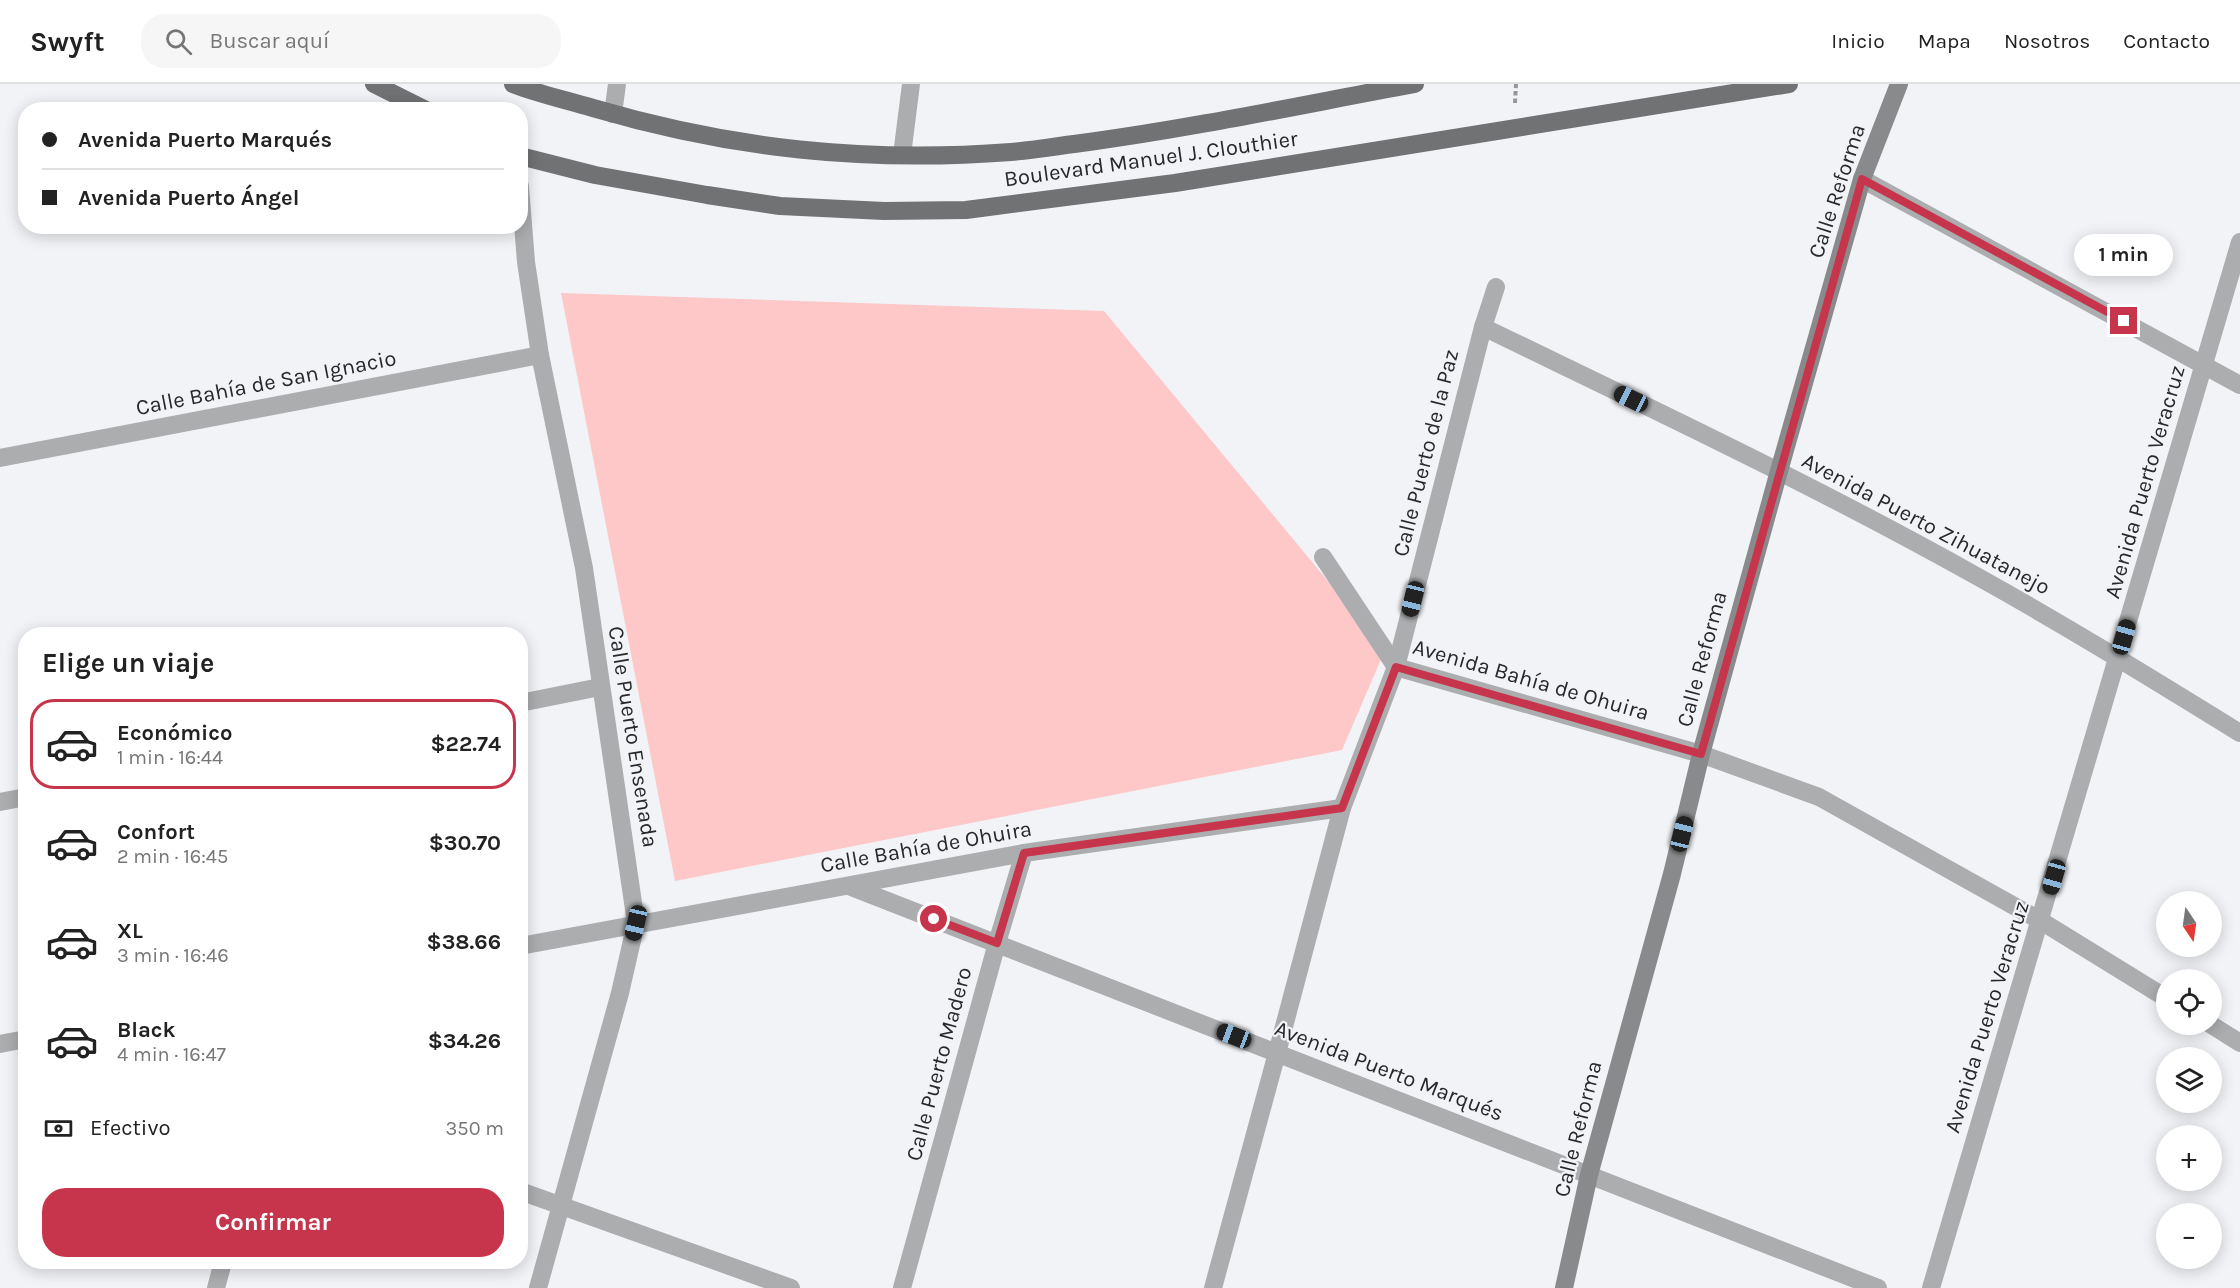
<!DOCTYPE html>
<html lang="es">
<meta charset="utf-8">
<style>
body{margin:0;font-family:Karla,sans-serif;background:#f6f6f6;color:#222;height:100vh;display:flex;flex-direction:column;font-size:22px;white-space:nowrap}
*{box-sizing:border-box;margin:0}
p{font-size:20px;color:#767676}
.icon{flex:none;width:33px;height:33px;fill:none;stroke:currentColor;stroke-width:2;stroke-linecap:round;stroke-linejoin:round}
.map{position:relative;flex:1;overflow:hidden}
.panel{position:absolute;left:18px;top:543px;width:510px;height:642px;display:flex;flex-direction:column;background:#fff;border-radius:24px;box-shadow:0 3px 15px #0003}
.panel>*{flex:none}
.banner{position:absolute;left:18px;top:18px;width:510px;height:132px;border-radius:24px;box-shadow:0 3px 15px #0003;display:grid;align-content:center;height:132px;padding:0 24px;background:#fff}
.needle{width:39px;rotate:167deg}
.buttons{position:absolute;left:2156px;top:807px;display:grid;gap:12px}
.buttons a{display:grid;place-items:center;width:66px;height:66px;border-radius:50%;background:#fff;box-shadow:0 3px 15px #0003;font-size:30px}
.end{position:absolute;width:27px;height:27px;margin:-14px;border:8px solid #c6354b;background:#fff;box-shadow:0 0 0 3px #fff}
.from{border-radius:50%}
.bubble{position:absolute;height:42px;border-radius:21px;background:#fff;box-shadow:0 3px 15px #0003;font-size:20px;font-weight:700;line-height:42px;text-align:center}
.car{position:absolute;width:18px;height:36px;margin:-18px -9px;border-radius:8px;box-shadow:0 0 4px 2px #0007;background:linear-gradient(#222 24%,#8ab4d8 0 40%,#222 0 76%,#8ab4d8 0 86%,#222 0)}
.banner b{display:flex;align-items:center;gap:21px;height:57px;font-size:22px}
.banner b+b{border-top:2px solid #e0e0e0}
.banner i{width:15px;height:15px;background:#222}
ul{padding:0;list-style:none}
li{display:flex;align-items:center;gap:18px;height:90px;margin:0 12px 9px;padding:0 12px;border:3px solid transparent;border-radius:24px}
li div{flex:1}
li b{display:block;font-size:22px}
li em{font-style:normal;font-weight:700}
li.on{border-color:#c6354b}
li>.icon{width:54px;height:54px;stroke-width:1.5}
h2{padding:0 24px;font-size:27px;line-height:72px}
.pay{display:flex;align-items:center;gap:15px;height:66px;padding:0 24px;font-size:22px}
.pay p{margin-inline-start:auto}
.cta{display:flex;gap:12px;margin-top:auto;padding:12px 24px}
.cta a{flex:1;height:69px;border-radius:24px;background:#c6354b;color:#fff;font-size:24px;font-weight:700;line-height:69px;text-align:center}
header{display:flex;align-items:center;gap:36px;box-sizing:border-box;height:84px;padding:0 30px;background:#fff;border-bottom:2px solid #e0e0e0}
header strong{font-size:28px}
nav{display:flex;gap:33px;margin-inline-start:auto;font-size:21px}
.search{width:420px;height:54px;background:#f6f6f6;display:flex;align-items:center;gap:15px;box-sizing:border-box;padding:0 21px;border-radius:24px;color:#767676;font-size:22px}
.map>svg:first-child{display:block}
.green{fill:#fec7c8}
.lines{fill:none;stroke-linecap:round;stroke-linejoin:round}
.path{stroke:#969799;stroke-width:4;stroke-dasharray:4.5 3;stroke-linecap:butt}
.street{stroke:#abadae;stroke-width:18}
.secondary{stroke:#898a8c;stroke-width:18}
.primary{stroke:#707274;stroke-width:18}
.route{stroke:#c6354b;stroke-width:8}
.labels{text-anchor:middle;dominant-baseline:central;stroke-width:4.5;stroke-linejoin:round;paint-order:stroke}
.street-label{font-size:22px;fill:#272829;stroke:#f1f3f6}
</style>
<header>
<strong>Swyft</strong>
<div class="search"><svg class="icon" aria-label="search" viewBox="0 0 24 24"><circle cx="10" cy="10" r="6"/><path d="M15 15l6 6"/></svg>Buscar aquí</div>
<nav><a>Inicio</a><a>Mapa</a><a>Nosotros</a><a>Contacto</a></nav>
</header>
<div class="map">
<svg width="2240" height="1204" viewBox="0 0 2240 1204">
<rect width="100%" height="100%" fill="#f1f3f6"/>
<!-- green -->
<polygon class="green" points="561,209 1104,227 1385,566 1342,666 675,797"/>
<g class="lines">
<!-- path -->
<g class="path">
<polyline points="1515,19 1516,0"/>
<polyline points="520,41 521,30"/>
</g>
<!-- street -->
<g class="street">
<polyline points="613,30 617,0"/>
<polyline points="902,71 911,0"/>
<polyline points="1862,95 2240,301"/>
<polyline points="520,102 526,178 540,271 584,484 636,839 620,909 538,1204"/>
<path d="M 1483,243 C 1650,324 1818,403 1980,494 C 2068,543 2154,596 2240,649"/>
<polyline points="0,374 540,271"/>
<polyline points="1323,473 1396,583 1701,670 1819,713 2041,837 2166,914"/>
<polyline points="520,619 600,603"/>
<polyline points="0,718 26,713"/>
<polyline points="849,802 1878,1204"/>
<polyline points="520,862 1024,769 1342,724"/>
<polyline points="2210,940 2240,959"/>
<polyline points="0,960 26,955"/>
<polyline points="520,1107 791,1204"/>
<polyline points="216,1204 223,1178"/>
<polyline points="902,1204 997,859 1024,769"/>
<polyline points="1213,1204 1277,969 1342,724 1396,583 1483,243 1496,203"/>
<polyline points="1931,1204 2240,158"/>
</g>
<!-- secondary -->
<polyline class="secondary" points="1564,1204 1589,1091 1672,790 1701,670 1779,387 1862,95 1899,0"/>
<!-- primary -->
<g class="primary">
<polyline points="374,0 426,26"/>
<path d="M 513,0 C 539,10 566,16 593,24 C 733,65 865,79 1011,68 C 1037,66 1063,61 1089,58 C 1198,43 1306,20 1415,0"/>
<polyline points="520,72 595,91 707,111 780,122 884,127 966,126 1175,99 1789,0"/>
</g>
</g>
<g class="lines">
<!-- route -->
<polyline class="route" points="934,835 997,859 1024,769 1342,724 1396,583 1701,670 1862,95 2124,237"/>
</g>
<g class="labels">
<!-- street labels -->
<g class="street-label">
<text transform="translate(1151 75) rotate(-8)">Boulevard Manuel J. Clouthier</text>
<text transform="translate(1837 107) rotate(-72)">Calle Reforma</text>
<text transform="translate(266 299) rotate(-11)">Calle Bahía de San Ignacio</text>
<text transform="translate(1426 369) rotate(-76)">Calle Puerto de la Paz</text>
<text transform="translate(2145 398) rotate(-74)">Avenida Puerto Veracruz</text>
<text transform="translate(1926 440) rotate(28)">Avenida Puerto Zihuatanejo</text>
<text transform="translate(1702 575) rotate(-75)">Calle Reforma</text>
<text transform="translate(1531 596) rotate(16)">Avenida Bahía de Ohuira</text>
<text transform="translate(633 653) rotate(81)">Calle Puerto Ensenada</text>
<text transform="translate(926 763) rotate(-10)">Calle Bahía de Ohuira</text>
<text transform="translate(1987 933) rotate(-73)">Avenida Puerto Veracruz</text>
<text transform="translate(939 980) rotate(-75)">Calle Puerto Madero</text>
<text transform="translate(1389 987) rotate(21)">Avenida Puerto Marqués</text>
<text transform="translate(1578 1045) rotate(-76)">Calle Reforma</text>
</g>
</g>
</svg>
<div class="buttons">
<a><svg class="needle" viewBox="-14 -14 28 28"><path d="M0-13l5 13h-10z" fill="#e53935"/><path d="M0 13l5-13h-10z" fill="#767676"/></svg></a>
<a><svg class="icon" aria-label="locate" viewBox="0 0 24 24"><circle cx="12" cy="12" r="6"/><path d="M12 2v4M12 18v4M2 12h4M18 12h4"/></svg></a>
<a><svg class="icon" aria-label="layers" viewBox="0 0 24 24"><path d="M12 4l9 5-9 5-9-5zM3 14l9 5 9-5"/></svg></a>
<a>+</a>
<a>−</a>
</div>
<i class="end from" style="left:934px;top:835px"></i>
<i class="end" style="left:2124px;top:237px"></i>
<div class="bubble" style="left:2074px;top:150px;width:99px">1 min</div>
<i class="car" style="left:1631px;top:315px;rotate:296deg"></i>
<i class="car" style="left:1413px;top:515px;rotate:194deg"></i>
<i class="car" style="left:2124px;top:553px;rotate:16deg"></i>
<i class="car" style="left:1682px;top:750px;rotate:14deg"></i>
<i class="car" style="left:2054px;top:793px;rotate:196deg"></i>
<i class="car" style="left:636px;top:839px;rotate:193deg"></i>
<i class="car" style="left:1234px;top:952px;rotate:291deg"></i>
<div class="banner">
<b><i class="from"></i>Avenida Puerto Marqués</b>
<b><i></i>Avenida Puerto Ángel</b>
</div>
<section class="panel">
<h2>Elige un viaje</h2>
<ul>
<li class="on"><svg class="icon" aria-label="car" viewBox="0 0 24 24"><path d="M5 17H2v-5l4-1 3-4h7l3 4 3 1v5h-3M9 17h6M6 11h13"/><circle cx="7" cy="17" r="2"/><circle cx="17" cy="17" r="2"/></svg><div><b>Económico</b><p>1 min · 16:44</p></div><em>$22.74</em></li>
<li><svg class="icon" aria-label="car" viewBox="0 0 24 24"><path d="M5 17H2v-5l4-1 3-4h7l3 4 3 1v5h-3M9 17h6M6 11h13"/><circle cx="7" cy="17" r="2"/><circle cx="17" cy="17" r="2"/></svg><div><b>Confort</b><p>2 min · 16:45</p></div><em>$30.70</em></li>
<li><svg class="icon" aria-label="car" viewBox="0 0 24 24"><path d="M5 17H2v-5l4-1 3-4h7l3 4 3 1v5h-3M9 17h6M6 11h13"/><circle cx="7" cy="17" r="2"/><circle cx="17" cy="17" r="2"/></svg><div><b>XL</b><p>3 min · 16:46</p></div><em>$38.66</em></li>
<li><svg class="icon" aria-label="car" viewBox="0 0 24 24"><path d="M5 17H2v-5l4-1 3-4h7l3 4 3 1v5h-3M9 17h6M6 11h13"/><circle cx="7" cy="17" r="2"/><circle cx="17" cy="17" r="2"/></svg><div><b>Black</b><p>4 min · 16:47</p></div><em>$34.26</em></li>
</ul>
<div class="pay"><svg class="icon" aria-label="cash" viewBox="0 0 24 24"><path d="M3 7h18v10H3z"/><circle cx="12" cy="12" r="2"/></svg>Efectivo<p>350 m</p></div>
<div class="cta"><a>Confirmar</a></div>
</section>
</div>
